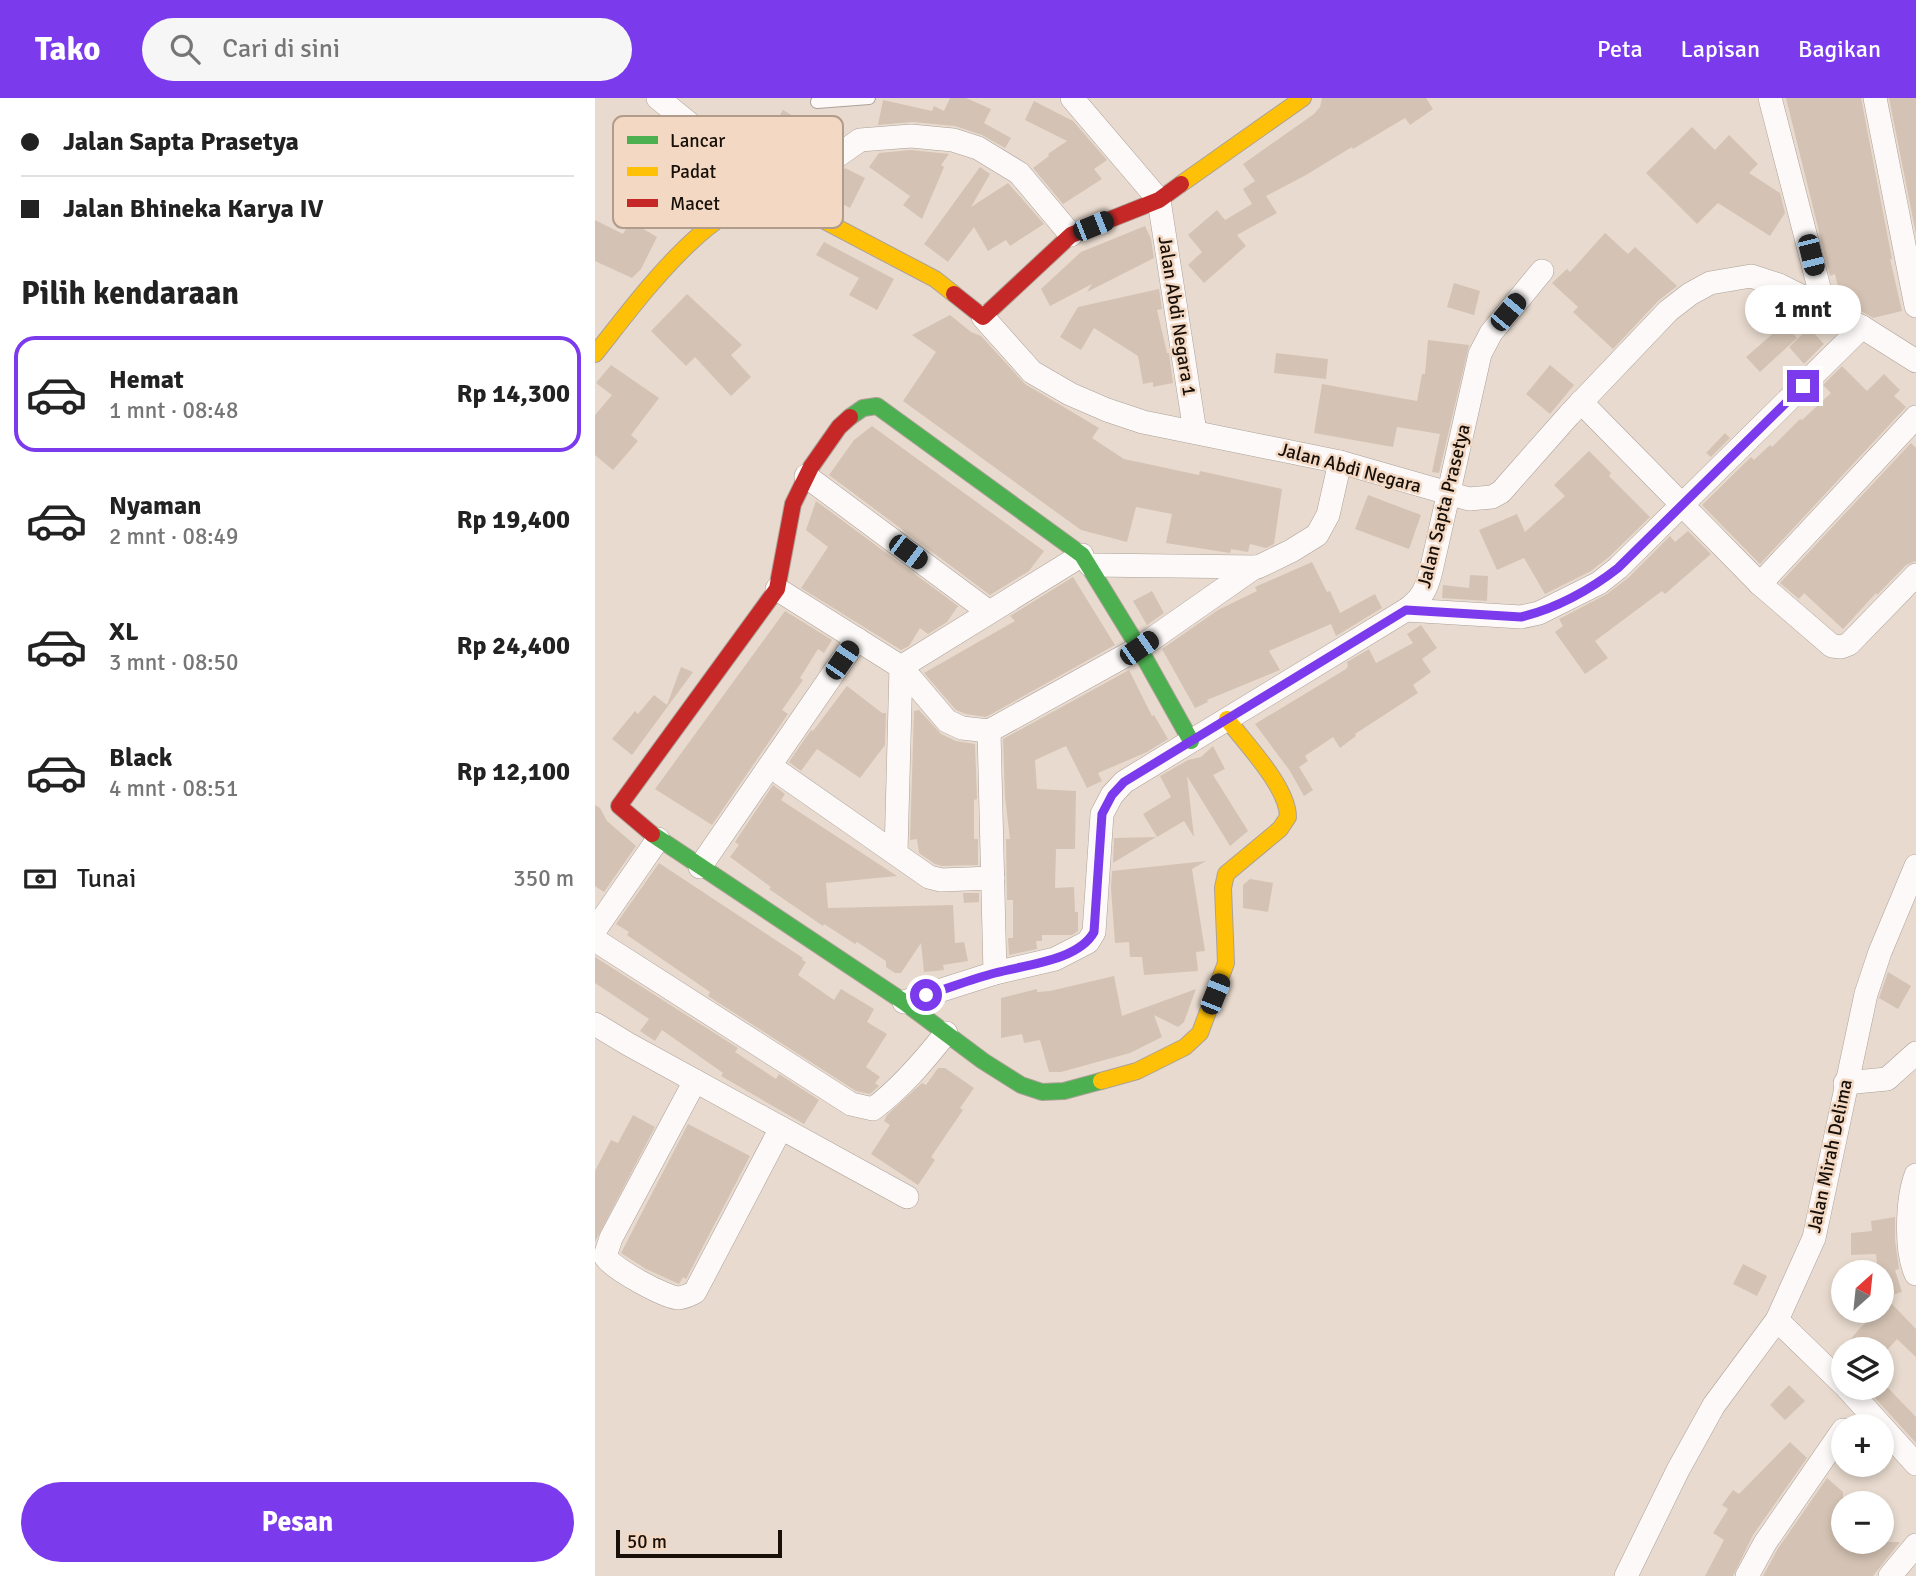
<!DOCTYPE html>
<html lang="id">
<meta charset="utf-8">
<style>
body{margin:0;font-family:Signika,sans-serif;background:#f6f6f6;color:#222;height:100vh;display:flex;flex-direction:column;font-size:26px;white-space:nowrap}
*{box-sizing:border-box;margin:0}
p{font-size:23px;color:#767676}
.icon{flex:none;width:38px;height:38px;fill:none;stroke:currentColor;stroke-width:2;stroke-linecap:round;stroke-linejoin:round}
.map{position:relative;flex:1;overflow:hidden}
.details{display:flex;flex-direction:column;background:#fff;width:595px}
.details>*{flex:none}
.top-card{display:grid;align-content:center;height:154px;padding:0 21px;background:#fff}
.needle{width:46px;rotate:27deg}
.buttons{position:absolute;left:1236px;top:1162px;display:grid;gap:14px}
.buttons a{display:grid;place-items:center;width:63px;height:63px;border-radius:50%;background:#fff;box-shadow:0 4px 10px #0003;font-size:35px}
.scale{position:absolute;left:21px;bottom:18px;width:166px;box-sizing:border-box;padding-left:7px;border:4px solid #170f08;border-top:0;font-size:19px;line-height:24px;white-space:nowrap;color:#170f08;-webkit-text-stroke:5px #f3d9c4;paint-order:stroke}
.end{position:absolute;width:32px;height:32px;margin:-16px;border:9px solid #7c3aed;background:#fff;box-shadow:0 0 0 4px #fff}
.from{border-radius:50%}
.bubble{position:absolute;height:49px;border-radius:24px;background:#fff;box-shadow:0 4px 10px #0003;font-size:23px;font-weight:700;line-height:49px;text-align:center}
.car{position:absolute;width:21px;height:42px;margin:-21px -10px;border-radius:9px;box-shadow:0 0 5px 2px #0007;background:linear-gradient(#222 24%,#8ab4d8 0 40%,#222 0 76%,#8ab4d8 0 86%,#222 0)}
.top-card b{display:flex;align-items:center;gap:24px;height:66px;font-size:26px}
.top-card b+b{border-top:2px solid #e0e0e0}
.top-card i{width:18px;height:18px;background:#222}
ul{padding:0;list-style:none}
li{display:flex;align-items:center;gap:21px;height:116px;margin:0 14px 10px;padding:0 7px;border:4px solid transparent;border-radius:21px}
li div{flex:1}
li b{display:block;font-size:26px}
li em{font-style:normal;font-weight:700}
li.current{border-color:#7c3aed}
li>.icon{width:63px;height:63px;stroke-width:1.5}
h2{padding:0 21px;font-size:32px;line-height:84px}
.pay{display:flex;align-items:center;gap:18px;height:77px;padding:0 21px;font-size:26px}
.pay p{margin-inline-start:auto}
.action{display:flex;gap:14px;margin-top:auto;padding:14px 21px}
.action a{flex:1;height:80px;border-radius:42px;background:#7c3aed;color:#fff;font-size:28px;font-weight:700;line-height:80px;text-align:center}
header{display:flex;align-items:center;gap:42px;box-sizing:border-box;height:98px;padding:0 35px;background:#7c3aed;color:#fff}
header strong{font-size:33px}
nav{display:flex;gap:38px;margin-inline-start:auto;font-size:24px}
.search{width:490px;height:63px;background:#f6f6f6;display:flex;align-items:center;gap:18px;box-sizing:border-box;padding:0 24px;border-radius:38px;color:#767676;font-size:26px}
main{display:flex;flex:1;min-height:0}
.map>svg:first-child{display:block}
.building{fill:#d4c3b4}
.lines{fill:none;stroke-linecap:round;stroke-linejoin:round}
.lane-casing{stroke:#aca198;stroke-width:14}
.street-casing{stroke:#aca198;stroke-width:24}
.fast-casing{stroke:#aca198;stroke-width:18}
.slow-casing{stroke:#aca198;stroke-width:18}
.jam-casing{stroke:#aca198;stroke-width:18}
.lane{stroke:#fcf9f8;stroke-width:12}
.street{stroke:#fcf9f8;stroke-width:23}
.fast{stroke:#4caf50;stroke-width:16}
.slow{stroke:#ffc107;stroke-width:16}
.jam{stroke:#c62828;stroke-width:16}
.route{stroke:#7c3aed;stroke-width:9}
.labels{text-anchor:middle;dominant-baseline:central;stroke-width:5;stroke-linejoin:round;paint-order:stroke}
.street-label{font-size:19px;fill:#170f08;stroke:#f3d9c4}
.key{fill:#f3d9c4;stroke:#b19c8c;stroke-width:2}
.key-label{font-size:19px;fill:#170f08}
</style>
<header>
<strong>Tako</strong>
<div class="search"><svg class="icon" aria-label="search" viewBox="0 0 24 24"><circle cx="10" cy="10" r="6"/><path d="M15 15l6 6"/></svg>Cari di sini</div>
<nav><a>Peta</a><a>Lapisan</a><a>Bagikan</a></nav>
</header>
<main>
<section class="details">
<div class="top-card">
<b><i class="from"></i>Jalan Sapta Prasetya</b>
<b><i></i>Jalan Bhineka Karya IV</b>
</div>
<h2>Pilih kendaraan</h2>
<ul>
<li class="current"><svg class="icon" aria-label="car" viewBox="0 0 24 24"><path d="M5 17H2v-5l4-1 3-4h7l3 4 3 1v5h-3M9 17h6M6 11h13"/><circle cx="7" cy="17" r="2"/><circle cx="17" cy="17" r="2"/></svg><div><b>Hemat</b><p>1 mnt · 08:48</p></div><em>Rp 14,300</em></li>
<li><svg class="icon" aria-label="car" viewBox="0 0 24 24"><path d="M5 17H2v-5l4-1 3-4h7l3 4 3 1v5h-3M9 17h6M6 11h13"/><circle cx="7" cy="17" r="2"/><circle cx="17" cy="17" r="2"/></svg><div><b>Nyaman</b><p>2 mnt · 08:49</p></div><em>Rp 19,400</em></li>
<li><svg class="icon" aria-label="car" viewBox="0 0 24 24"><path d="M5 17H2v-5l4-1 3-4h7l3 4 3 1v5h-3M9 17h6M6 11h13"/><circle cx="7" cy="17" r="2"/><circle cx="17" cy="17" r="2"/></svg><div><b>XL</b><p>3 mnt · 08:50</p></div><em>Rp 24,400</em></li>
<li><svg class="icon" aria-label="car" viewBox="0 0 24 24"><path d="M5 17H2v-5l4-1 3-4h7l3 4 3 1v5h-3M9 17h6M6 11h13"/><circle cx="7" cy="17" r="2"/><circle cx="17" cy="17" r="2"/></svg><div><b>Black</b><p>4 mnt · 08:51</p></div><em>Rp 12,100</em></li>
</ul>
<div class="pay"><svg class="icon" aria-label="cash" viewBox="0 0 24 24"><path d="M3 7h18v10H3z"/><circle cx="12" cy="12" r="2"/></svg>Tunai<p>350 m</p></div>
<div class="action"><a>Pesan</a></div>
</section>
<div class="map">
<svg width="1321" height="1478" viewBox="0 0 1321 1478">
<rect width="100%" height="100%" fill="#e8dace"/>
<!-- building -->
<g class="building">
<polygon points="355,0 371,0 396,11 389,25 416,40 410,50 387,37 360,28 317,24 283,27 288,2 337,13 339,8 349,13"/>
<polygon points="727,0 831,0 838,11 815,27 810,20 758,51 757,49 711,77 671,98 682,115 642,137 651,148 609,185 593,167 607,154 593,137 622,112 630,122 657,106 648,91 660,83 648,66 719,16 725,9"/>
<polygon points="1191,0 1266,0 1297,161 1295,161 1307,213 1278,220 1266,213 1265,209 1261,210 1246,202 1240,176 1235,178"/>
<polygon points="1294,0 1321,0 1321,136"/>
<polygon points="439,3 478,23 512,62 499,71 507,81 468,106 438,70 454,58 453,56 472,43 430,22"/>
<polygon points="188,12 218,30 226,21 247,38 201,70 167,48"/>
<polygon points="1097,29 1120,52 1134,37 1163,66 1154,75 1185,95 1190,115 1175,138 1123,105 1102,126 1051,75"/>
<polygon points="316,52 354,56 346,67 349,69 327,121 308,107 315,98 274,69 284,55"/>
<polygon points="385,69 395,76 376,109 413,85 449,126 415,148 411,142 393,153 379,129 353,164 329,146"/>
<polygon points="250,70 270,80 255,110 235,99"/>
<polygon points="0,122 28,136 35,123 62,139 46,171 37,180 0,163"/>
<polygon points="550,128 556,141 559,160 492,194 497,186 455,208 446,191 486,154"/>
<polygon points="1010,135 1033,156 1040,149 1082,188 1063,203 1018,251 978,214 983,209 957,185 972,171 975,174"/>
<polygon points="229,144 299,181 282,212 254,197 264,180 221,157"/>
<polygon points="859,185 885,193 879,217 852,209"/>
<polygon points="564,191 567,211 562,212 572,255 574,255 578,285 558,289 558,284 548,286 543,258 499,230 486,252 465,239 483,209"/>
<polygon points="92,196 147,247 136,257 156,279 136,298 100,259 91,268 56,233"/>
<polygon points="355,217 376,234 386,238 430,286 504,330 497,340 529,361 604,377 605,373 687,391 679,446 671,450 655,446 653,454 636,451 635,455 571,445 577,416 541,409 532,444 486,432 308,303 341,254 317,237"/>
<polygon points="1189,226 1202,240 1165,274 1151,259"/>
<polygon points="1214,230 1229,246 1209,266 1194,249"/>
<polygon points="833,242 874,247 844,375 837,374 845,336 802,329 798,349 719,335 727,286 822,303 827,276 830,276"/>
<polygon points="681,255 733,261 731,281 679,275"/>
<polygon points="16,267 64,300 36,337 43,343 18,372 0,357 0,317 17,297 1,285"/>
<polygon points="955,267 979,287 955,316 931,296"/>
<polygon points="1247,268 1272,293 1289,276 1305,292 1299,298 1311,309 1165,466 1107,407 1156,359 1159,362 1175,347 1177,349 1205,321 1207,322 1236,295 1228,287"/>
<polygon points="277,328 449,453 434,473 395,497 234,377 259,342"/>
<polygon points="1130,335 1135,340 1116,359 1111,355"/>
<polygon points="1316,345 1321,350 1321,463 1311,467 1282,497 1281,495 1248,531 1209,495 1204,501 1185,485"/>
<polygon points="994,353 1016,375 1014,378 1055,419 1014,459 996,473 950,496 929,460 902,472 884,432 922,416 930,434 970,398 959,387"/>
<polygon points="773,397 826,417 814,451 760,431"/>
<polygon points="221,403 363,508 352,524 333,536 325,530 314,548 306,552 206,490 233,449 211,432"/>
<polygon points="1093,433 1116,456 1070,496 1067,493 1000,543 1013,560 990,576 960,534 968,528 964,521 1012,496 1033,480 1075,438 1080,444"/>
<polygon points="717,464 732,494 735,493 745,515 780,496 787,510 741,538 736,526 674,553 685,572 612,602 613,604 600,610 567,551 623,512 662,493 660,489"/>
<polygon points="875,477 893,478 892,503 847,500 848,487 874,490"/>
<polygon points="478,479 520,547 391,619 371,616 361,612 329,575 420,523 415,518"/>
<polygon points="557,493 569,515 552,527 538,503"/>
<polygon points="190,513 237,542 229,555 223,551 205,580 208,582 187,612 193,616 117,727 60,691"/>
<polygon points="826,527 842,550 827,561 836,574 818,587 823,595 760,636 761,638 745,650 738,639 710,658 713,663 704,669 718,692 709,698 695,673 660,626 751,571 753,568 752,564 774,551 781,565 818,545 812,536"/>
<polygon points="86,569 98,574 37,657 17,641 40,613 43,616 59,597 72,607"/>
<polygon points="534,572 557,618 559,617 573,641 552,654 503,675 507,683 492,690 471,648 440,662 442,691 481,693 480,751 461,751 460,790 479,789 480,814 483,814 483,833 477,837 447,837 447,843 441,843 442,851 414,857 413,840 418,840 418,802 412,802 411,741 415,741 410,699 408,641"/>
<polygon points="252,588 287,615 291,615 290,647 265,680 222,651 206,673 194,664 216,632 218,633"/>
<polygon points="324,612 346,636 361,643 380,646 382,701 379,702 379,741 383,741 383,767 347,768 340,766 324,755 322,741 315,742 319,613"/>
<polygon points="618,648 630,671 618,677 653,733 635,748 592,678 599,739 589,723 562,739 548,716 576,699 565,678 593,662 606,659"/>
<polygon points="178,687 190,696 186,702 302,778 231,785 233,810 358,807 360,845 369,844 373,863 348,867 349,872 329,874 326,845 306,875 300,875 291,869 291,863 262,844 260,846 229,826 228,828 174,791 176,789 135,759 144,747 140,744"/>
<polygon points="0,707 5,710 12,723 41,748 9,794 0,788"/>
<polygon points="561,739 518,765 519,740"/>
<polygon points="611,763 597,771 610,853 601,854 603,873 549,877 547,859 535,859 534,844 520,845 516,790 517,773"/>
<polygon points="64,765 208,860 207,862 211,864 203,877 239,902 246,891 279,911 272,924 292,936 271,969 285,979 280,985 284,988 275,996 261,993 113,898 115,894 32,837 34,834 21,826"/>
<polygon points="655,781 678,785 673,814 648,810 648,787"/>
<polygon points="368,795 384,795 384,804 369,805"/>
<polygon points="0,859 143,950 140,954 181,981 184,976 224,1002 209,1026 126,978 128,975 67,932 60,943 45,933 54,921 0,885"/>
<polygon points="1293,874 1316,888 1303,911 1284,900"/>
<polygon points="519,878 527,918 601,891 589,924 583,929 559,917 567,939 535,955 466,974 454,974 445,942 429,945 427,936 406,940 406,900 442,891 442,894 455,893"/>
<polygon points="343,970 350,970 379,990 365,1010 368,1012 336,1059 340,1062 323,1087 276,1056 295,1027 289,1023 292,1017 327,985 331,987"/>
<polygon points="38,1017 60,1029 0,1144 0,1073 16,1042 23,1045"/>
<polygon points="93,1026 155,1058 91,1181 88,1179 84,1186 51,1171 26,1155"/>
<polygon points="1300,1119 1300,1142 1304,1171 1300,1172 1307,1194 1286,1200 1286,1174 1283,1174 1281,1156 1256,1157 1256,1135 1277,1133 1276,1123"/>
<polygon points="1148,1166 1172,1178 1162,1198 1138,1186"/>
<polygon points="1295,1204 1321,1231 1321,1259 1302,1241 1293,1251 1248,1251 1265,1230"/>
<polygon points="1194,1287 1210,1303 1190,1322 1175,1307"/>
<polygon points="1271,1290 1293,1290 1321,1319 1321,1345"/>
<polygon points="1195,1344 1212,1360 1158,1437 1138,1478 1110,1478 1129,1442 1118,1435 1133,1411 1127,1407 1138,1392 1144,1396"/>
<polygon points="1232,1380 1248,1394 1248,1444 1305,1444 1278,1478 1168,1478 1182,1452"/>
</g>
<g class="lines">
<!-- lane casing -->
<g class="lane-casing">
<polyline id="lane" points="222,4 274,0"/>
</g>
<!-- street casing -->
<g class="street-casing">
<g id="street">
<polyline points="63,0 184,99 265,42 316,38 358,42 383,50 424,75 476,137"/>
<polyline points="477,0 564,102 600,334"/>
<polyline points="1175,0 1229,209"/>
<polyline points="1280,0 1321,208"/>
<polyline points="388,219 437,274 475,296 512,312 548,324 745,364 874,401 897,399 906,394 974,317 1073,213 1095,196 1115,185 1156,178 1184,187 1267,229 1321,263"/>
<polyline points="986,304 1165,486 1237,548 1246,549 1254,546 1321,477"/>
<polyline points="211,378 394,514"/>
<polyline points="495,467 663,469 696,453 722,437 733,417 745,364"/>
<polyline points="1165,486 1321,319"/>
<polyline points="182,491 306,569 352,623 367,630 394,633 544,550 660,469"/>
<polyline points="811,512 926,519 944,515 1004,485 1023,470 1267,229"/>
<polyline points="306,569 487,457"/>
<polyline points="394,633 400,875"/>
<polyline points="175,668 334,779 346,782 398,780"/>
<polyline points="301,755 306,569"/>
<polyline points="105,769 262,541"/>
<polyline points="0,832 63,741"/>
<path d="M 0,842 L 256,1006 L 278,1011 C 306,990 329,963 351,935"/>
<path d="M 309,904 L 400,875 L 460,861 L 493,844 L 499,834 L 507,716 L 517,697 L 529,684 L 811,512 C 826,502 832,490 836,473 L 885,256 L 896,235 L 947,173"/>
<polyline points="0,926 33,946 312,1099"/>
<path d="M 100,983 L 16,1140 L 10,1158 C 16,1170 71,1200 84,1200 C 90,1199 95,1197 100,1194 L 186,1030"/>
<polyline points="1250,985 1292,981 1321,955"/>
<path d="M 1321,1077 C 1312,1101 1310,1153 1321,1176"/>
<polyline points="1182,1222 1248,1286"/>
<polyline points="1252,1290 1321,1366"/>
<polyline points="1031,1478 1083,1372 1119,1307 1182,1222 1219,1140 1271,896 1285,854 1321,768"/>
<polyline points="1152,1478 1170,1445 1248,1332"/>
<polyline points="1295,1478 1321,1447"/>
</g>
</g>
<!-- fast casing -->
<g class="fast-casing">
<g id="fast">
<polyline points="255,319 268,310 282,308 487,457 544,550 596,643"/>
<polyline points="57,736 309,904 388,963 426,987 447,994 469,993 506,983"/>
</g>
</g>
<!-- slow casing -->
<g class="slow-casing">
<g id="slow">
<polyline points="586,86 708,0"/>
<path d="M 0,256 C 39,208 117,96 184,99 L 340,181 L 359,196"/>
<path d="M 506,983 L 542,973 L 590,949 L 605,935 L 631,865 L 628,790 L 631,776 L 685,731 L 693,719 C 693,689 650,645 632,621"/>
</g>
</g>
<!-- jam casing -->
<g class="jam-casing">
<g id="jam">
<polyline points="359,196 388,219 476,137 564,102 586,86"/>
<polyline points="57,736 24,708 182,491 198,406 216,369 244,329 255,319"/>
</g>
</g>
<!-- lane -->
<use href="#lane" class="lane"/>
<!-- street -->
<use href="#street" class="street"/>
<!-- fast -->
<use href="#fast" class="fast"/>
<!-- slow -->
<use href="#slow" class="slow"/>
<!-- jam -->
<use href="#jam" class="jam"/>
</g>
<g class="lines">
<!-- route -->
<path class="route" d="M 331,897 C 354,890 377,881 400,875 C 429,867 483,863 499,834 L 507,716 L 517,697 L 529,684 L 811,512 L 926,519 C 960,511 995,492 1023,470 L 1208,288"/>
</g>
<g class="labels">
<!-- street labels -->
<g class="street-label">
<text transform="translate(582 218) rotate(81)">Jalan Abdi Negara 1</text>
<text transform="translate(755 370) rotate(15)">Jalan Abdi Negara</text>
<text transform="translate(849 408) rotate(-76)">Jalan Sapta Prasetya</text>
<text transform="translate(1235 1058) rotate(-78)">Jalan Mirah Delima</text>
</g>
</g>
<!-- legend -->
<rect x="18" y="18" width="230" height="112" rx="10" class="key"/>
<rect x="32" y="38" width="31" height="8" fill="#4caf50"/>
<rect x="32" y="69" width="31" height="9" fill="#ffc107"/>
<rect x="32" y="101" width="31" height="8" fill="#c62828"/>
<g class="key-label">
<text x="75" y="49">Lancar</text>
<text x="75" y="80">Padat</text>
<text x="75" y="112">Macet</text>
</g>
</svg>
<div class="buttons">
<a><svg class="needle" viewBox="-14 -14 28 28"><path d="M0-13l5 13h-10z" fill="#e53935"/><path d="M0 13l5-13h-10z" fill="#767676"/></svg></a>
<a><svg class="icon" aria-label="layers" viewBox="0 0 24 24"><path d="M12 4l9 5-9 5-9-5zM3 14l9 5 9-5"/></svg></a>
<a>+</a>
<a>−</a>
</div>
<div class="scale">50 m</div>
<i class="end from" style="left:331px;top:897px"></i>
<i class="end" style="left:1208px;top:288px"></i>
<div class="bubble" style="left:1150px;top:187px;width:116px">1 mnt</div>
<i class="car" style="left:498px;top:128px;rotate:68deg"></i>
<i class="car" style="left:1216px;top:157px;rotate:166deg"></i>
<i class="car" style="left:913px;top:214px;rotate:40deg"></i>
<i class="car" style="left:313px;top:454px;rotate:127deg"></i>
<i class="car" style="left:544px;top:550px;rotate:55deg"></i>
<i class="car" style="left:247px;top:562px;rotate:34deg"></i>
<i class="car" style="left:620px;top:896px;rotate:22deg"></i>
</div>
</main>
